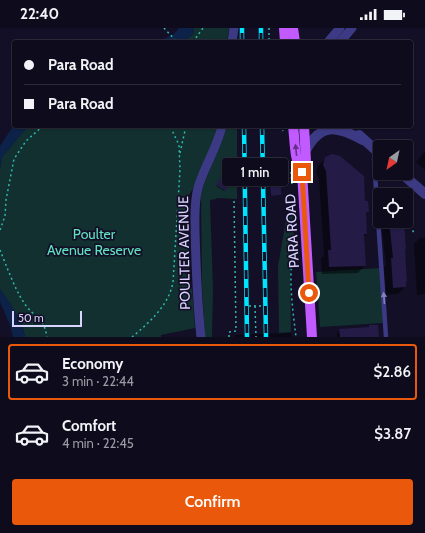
<!DOCTYPE html>
<meta charset="utf-8">
<style>
body{margin:0;font-family:Cabin,sans-serif;background:#1c1929;color:#f1f3f6;height:100vh;display:flex;flex-direction:column;font-size:15px;white-space:nowrap}
*{box-sizing:border-box;margin:0}
p{font-size:13px;color:#9b9ba3}
.icon{flex:none;width:22px;height:22px;fill:none;stroke:currentColor;stroke-width:2;stroke-linecap:round;stroke-linejoin:round}
.map{position:relative;height:309px;overflow:hidden}
.sheet{display:flex;flex-direction:column;background:#0e0b1c;flex:1}
.sheet>*{flex:none}
.top-card{position:absolute;left:12px;top:12px;width:401px;height:88px;border-radius:4px;box-shadow:0 1px 3px #0004,0 0 0 1px #2e2b3b;display:grid;align-content:center;height:88px;padding:0 12px;background:#0e0b1c}
.needle{width:26px;rotate:213deg}
.fabs{position:absolute;left:373px;top:112px;display:grid;gap:8px}
.fabs a{display:grid;place-items:center;width:40px;height:40px;border-radius:4px;background:#0e0b1c;box-shadow:0 1px 3px #0004,0 0 0 1px #2e2b3b;font-size:20px}
.scale{position:absolute;left:12px;bottom:10px;width:70px;box-sizing:border-box;padding-left:4px;border:2px solid #d9d4ff;border-top:0;font-size:11px;line-height:14px;white-space:nowrap;color:#d9d4ff;-webkit-text-stroke:3px #130f26;paint-order:stroke}
.end{position:absolute;width:18px;height:18px;margin:-9px;border:5px solid #ea580c;background:#fff;box-shadow:0 0 0 2px #fff}
.from{border-radius:50%}
.bubble{position:absolute;height:28px;border-radius:4px;background:#0e0b1c;box-shadow:0 1px 3px #0004,0 0 0 1px #2e2b3b;font-size:13px;font-weight:600;line-height:28px;text-align:center}
.top-card b{display:flex;align-items:center;gap:14px;height:38px;font-size:15px}
.top-card b+b{border-top:1px solid #2e2b3b}
.top-card i{width:10px;height:10px;background:#f1f3f6}
ul{padding:7px 0 0;list-style:none}
li{display:flex;align-items:center;gap:12px;height:56px;margin:0 8px 6px;padding:0 4px;border:2px solid transparent;border-radius:4px}
li div{flex:1}
li b{display:block;font-size:15px}
li em{font-style:normal;font-weight:600}
li.selected{border-color:#ea580c}
li>.icon{width:36px;height:36px;stroke-width:1.5}
.button{display:flex;gap:8px;margin-top:auto;padding:8px 12px}
.button a{flex:1;height:46px;border-radius:4px;background:#ea580c;color:#fff;font-size:16px;font-weight:600;line-height:46px;text-align:center}
.status{display:flex;justify-content:space-between;align-items:center;height:28px;padding:0 20px;background:#0e0b1c;direction:ltr}
.status svg{height:11px;fill:currentColor}
.map>svg:first-child{display:block}
.green{fill:#12302f}
.water{fill:#0c2248}
.shadow{fill:#0007}
.building{fill:#241b47}
.lines{fill:none;stroke-linecap:round;stroke-linejoin:round}
.path{stroke:#2fb8b0;stroke-width:1.5;stroke-dasharray:2 3;stroke-linecap:butt}
.service{stroke:#3d3a85;stroke-width:4.5}
.minor{stroke:#3d3a85;stroke-width:9}
.tertiary{stroke:#3d3a85;stroke-width:10}
.primary{stroke:#c25bff;stroke-width:10}
.rail-casing{stroke:#00e5ff;stroke-width:4.5}
.rail{stroke:#130f26;stroke-width:3;stroke-dasharray:9;stroke-linecap:butt}
.oneway{fill:#623188}
.oneway2{fill:#837fbc}
.route{stroke:#ea580c;stroke-width:5}
.labels{text-anchor:middle;dominant-baseline:central;stroke-width:3.5;stroke-linejoin:round;paint-order:stroke}
.street-label{font-size:14px;fill:#d9d4ff;stroke:#130f26}
.park-label{font-size:14px;fill:#5fe0c0;stroke:#130f26}
</style>
<div class="status"><b>22:40</b><svg viewBox="0 0 49 12"><path d="M0 12V9h3v3zM5 12V6h3v6zM10 12V3h3v9zM15 12V0h3v12zM26 1h20v11H26zM47 4h2v5h-2z"/></svg></div>
<div class="map">
<svg width="425" height="309" viewBox="0 0 425 309">
<rect width="100%" height="100%" fill="#130f26"/>
<!-- green -->
<g class="green">
<polygon points="194,0 229,0 227,14 183,14 193,6"/>
<path d="M 28,98 L 217,98 L 212,117 L 193,161 L 190,165 L 188,171 L 189,254 L 192,261 L 195,300 L 161,307 L 161,309 L 25,309 C 22,292 10,275 0,261 L 0,141 L 2,129 Z"/>
<path d="M 227,98 L 237,98 L 237,171 L 217,170 L 216,171 L 210,172 L 213,260 L 212,309 L 205,309 L 202,260 L 201,166 C 208,142 220,122 227,98 Z"/>
<polygon points="292,175 294,216 290,236 291,304 279,305 278,238 286,192"/>
<polygon points="380,240 383,295 320,299 316,244"/>
</g>
<!-- water -->
<g class="water">
<path d="M 179,0 L 194,0 L 193,6 L 183,14 L 154,14 C 164,10 173,10 179,0 Z"/>
<polygon points="14,97 28,98 2,129 0,141 0,118"/>
<path d="M 0,261 C 10,275 22,292 25,309 L 13,309 L 10,297 L 0,274 Z"/>
</g>
<!-- shadow -->
<g class="shadow">
<polygon points="425,123 425,142 416,134"/>
<polygon points="326,130 364,174 368,183 365,186 366,206 363,209 365,237 358,245 322,246 321,230 324,228 319,151 316,145 318,138"/>
<polygon points="226,142 225,162 224,163 216,158"/>
<polygon points="271,157 280,166 279,168 270,168 270,158"/>
<polygon points="381,193 402,193 406,254 405,259 398,266 386,267 384,239 386,237"/>
<polygon points="420,210 425,210 425,266 417,267 414,216"/>
<polygon points="369,298 378,309 337,309 337,305 340,302 367,301"/>
<polygon points="292,305 291,309 234,309 236,307"/>
</g>
<!-- building -->
<g class="building">
<polygon points="332,126 340,128 364,148 365,173 368,173 369,184 366,184 367,206 364,206 366,238 329,239 328,222 331,222 326,143 323,137 325,129"/>
<polygon points="227,139 236,145 226,163 216,157"/>
<polygon points="281,155 281,167 271,168 270,156"/>
<polygon points="389,193 404,193 406,221 405,221 407,254 406,254 406,259 393,260 391,230 393,230"/>
<polygon points="369,297 378,297 379,309 340,309 339,301 369,299"/>
</g>
<g class="lines">
<!-- path -->
<g class="path">
<polyline points="164,0 177,14"/>
<polyline points="269,0 269,14"/>
<polyline points="193,14 203,0"/>
<polyline points="280,98 283,103"/>
<polyline points="180,125 186,98"/>
<polyline points="291,144 292,157"/>
<polyline points="410,169 407,192 414,205"/>
<polyline points="0,202 5,188 6,172 14,131 26,113 43,98"/>
<path d="M 296,216 C 295,221 293,226 292,231 C 289,256 293,284 296,309"/>
<path d="M 0,222 C 7,239 16,265 27,279 C 38,292 43,288 47,309"/>
<polyline points="249,278 263,278"/>
<polyline points="255,278 256,309"/>
<path d="M 132,309 C 150,294 169,277 173,254 L 180,142 L 179,117 L 170,98"/>
<polyline points="229,309 229,304 236,303 234,172"/>
</g>
<!-- service -->
<polyline class="service" points="377,124 374,131 386,309"/>
<!-- minor -->
<g class="minor">
<polyline points="232,14 234,0"/>
<polyline points="328,14 340,0"/>
<polyline points="340,14 352,0"/>
<path d="M 201,309 C 197,274 196,238 195,203 C 195,189 194,174 198,160 C 204,139 217,120 222,98"/>
</g>
<!-- tertiary -->
<g class="tertiary">
<polyline points="359,107 380,126"/>
<path d="M 306,122 C 322,93 339,99 363,112"/>
<polyline points="401,145 425,166"/>
</g>
<!-- primary -->
<g class="primary">
<polyline points="284,0 285,14"/>
<polyline points="293,0 295,14"/>
<path d="M 293,98 C 295,113 294,132 302,144 L 312,309"/>
<polyline points="302,144 306,133 304,98"/>
</g>
<!-- rail casing -->
<g class="rail-casing">
<g id="rail">
<polyline points="242,14 242,0"/>
<polyline points="261,14 261,0"/>
<polyline points="244,98 247,309"/>
<polyline points="262,98 266,309"/>
</g>
</g>
<!-- rail -->
<use href="#rail" class="rail"/>
</g>
<!-- one-way arrows -->
<defs><path id="oneway-solid" d="M-6-.8H1V-3.2L6.5 0L1 3.2V.8H-6Z"/></defs>
<use class="oneway" href="#oneway-solid" transform="translate(296 122) rotate(-96)"/>
<use class="oneway2" href="#oneway-solid" transform="translate(384 270) rotate(-94)"/>
<g class="lines">
<!-- route -->
<polyline class="route" points="302,144 309,265"/>
</g>
<g class="labels">
<!-- street labels -->
<g class="street-label">
<text transform="translate(292 203) rotate(-93)">PARA ROAD</text>
<text transform="translate(184 225) rotate(-91)">POULTER AVENUE</text>
</g>
<!-- park labels -->
<g class="park-label">
<text x="94" y="206">Poulter<tspan x="94" dy="16">Avenue Reserve</tspan></text>
</g>
</g>
</svg>
<div class="fabs">
<a><svg class="needle" viewBox="-14 -14 28 28"><path d="M0-13l5 13h-10z" fill="#e53935"/><path d="M0 13l5-13h-10z" fill="#9b9ba3"/></svg></a>
<a><svg class="icon" aria-label="locate" viewBox="0 0 24 24"><circle cx="12" cy="12" r="6"/><path d="M12 2v4M12 18v4M2 12h4M18 12h4"/></svg></a>
</div>
<div class="scale">50 m</div>
<i class="end from" style="left:309px;top:265px"></i>
<i class="end" style="left:302px;top:144px"></i>
<div class="bubble" style="left:222px;top:130px;width:66px">1 min</div>
<div class="top-card">
<b><i class="from"></i>Para Road</b>
<b><i></i>Para Road</b>
</div>
</div>
<section class="sheet">
<ul>
<li class="selected"><svg class="icon" aria-label="car" viewBox="0 0 24 24"><path d="M5 17H2v-5l4-1 3-4h7l3 4 3 1v5h-3M9 17h6M6 11h13"/><circle cx="7" cy="17" r="2"/><circle cx="17" cy="17" r="2"/></svg><div><b>Economy</b><p>3 min · 22:44</p></div><em>$2.86</em></li>
<li><svg class="icon" aria-label="car" viewBox="0 0 24 24"><path d="M5 17H2v-5l4-1 3-4h7l3 4 3 1v5h-3M9 17h6M6 11h13"/><circle cx="7" cy="17" r="2"/><circle cx="17" cy="17" r="2"/></svg><div><b>Comfort</b><p>4 min · 22:45</p></div><em>$3.87</em></li>
</ul>
<div class="button"><a>Confirm</a></div>
</section>
